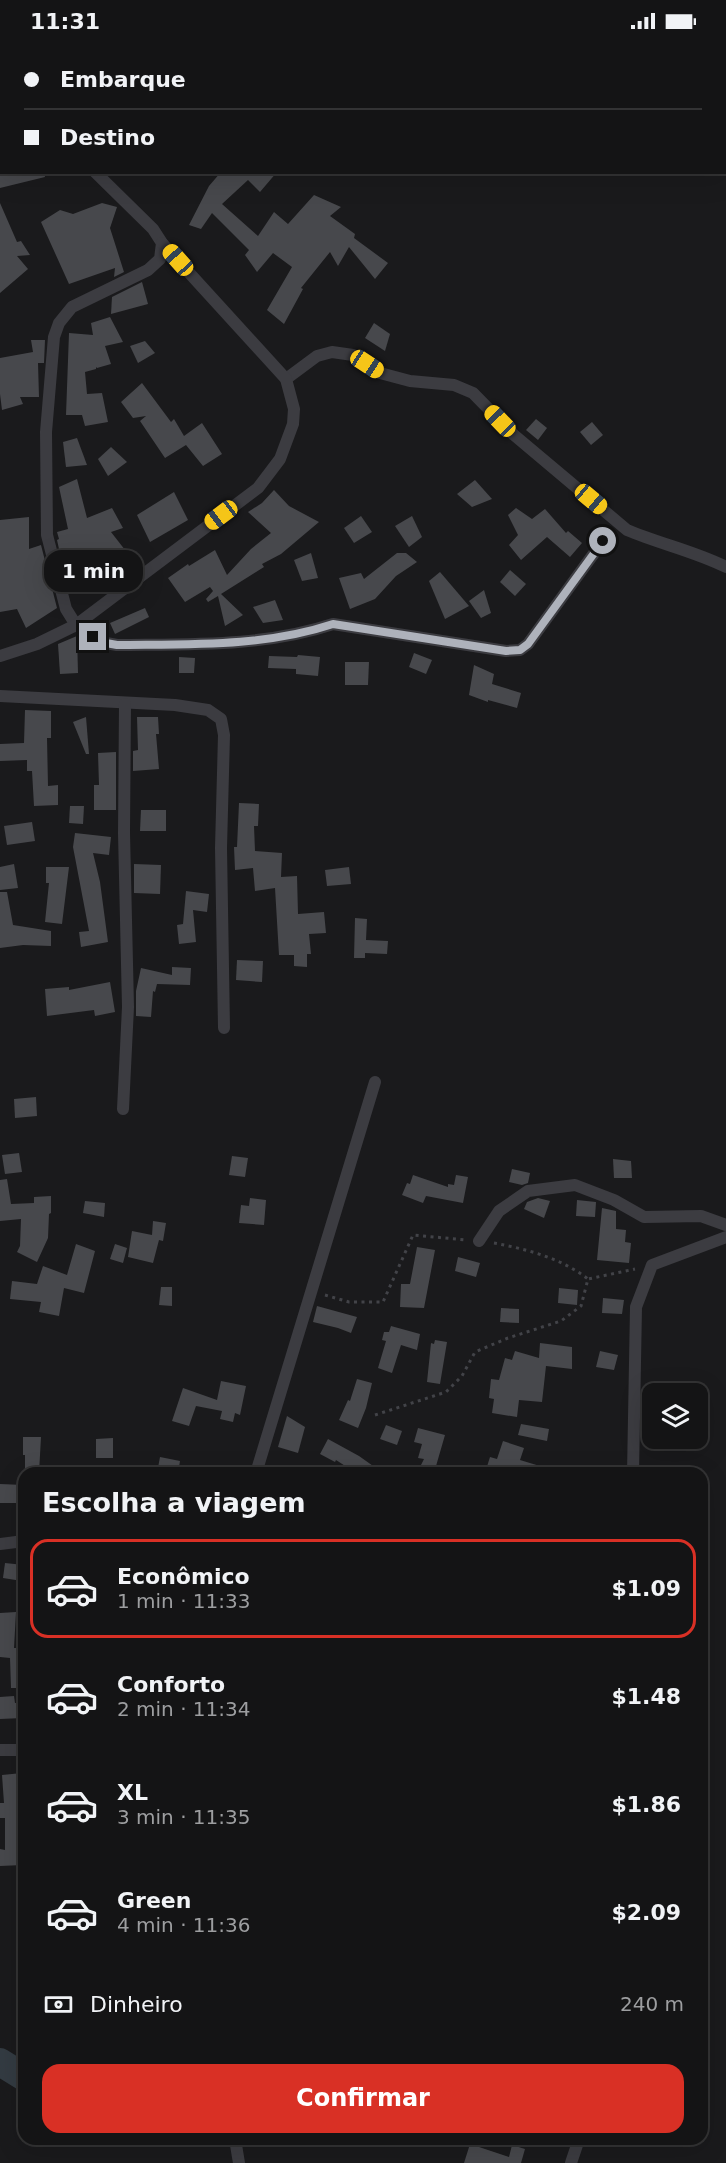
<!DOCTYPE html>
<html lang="pt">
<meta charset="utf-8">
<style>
body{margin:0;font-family:"DejaVu Sans",sans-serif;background:#1d1d1e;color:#f1f3f6;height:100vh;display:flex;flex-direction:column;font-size:22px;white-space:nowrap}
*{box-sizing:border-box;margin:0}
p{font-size:20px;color:#9d9ea0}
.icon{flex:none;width:33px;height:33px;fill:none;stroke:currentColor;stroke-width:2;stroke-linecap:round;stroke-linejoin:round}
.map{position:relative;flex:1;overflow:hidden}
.side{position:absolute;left:18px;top:1425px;width:690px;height:678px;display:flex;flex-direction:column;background:#141415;border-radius:18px;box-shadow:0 6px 24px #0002,0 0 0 2px #333334}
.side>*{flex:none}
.guide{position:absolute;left:0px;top:0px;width:726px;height:132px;box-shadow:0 6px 24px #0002,0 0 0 2px #333334;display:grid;align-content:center;height:132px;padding:0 24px;background:#141415}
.fabs{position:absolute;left:642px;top:1341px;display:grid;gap:12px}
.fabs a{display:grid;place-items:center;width:66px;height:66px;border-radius:12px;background:#141415;box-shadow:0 6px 24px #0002,0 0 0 2px #333334;font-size:30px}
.end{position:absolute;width:27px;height:27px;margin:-14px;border:8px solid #aeb2bb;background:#111;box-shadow:0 0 0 3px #111}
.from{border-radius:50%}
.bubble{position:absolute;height:42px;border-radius:18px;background:#141415;box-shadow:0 6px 24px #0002,0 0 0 2px #333334;font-size:20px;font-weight:700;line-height:42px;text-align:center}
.car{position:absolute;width:18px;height:36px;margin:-18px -9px;border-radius:8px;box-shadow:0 0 4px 2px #0007;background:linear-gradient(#f5c518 24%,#345 0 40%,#f5c518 0 76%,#345 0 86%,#f5c518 0)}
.guide b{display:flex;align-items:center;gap:21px;height:57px;font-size:22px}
.guide b+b{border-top:2px solid #333334}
.guide i{width:15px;height:15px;background:#f1f3f6}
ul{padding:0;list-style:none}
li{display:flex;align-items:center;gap:18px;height:99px;margin:0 12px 9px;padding:0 12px;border:3px solid transparent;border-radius:18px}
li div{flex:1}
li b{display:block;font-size:22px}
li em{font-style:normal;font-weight:700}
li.selected{border-color:#d93025}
li>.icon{width:54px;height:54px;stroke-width:1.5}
h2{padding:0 24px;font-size:27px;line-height:72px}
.pay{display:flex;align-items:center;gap:15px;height:66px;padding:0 24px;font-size:22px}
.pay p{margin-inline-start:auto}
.action{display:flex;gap:12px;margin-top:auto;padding:12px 24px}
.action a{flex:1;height:69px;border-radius:18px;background:#d93025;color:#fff;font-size:24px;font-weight:700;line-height:69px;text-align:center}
.status{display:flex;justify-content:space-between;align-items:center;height:42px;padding:0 30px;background:#141415;direction:ltr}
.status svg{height:16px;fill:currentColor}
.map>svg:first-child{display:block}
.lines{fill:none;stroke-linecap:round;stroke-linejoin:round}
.river{stroke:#333b42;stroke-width:28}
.building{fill:#47484c}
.path{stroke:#424348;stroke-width:3;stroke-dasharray:3 4.5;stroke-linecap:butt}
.minor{stroke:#3c3c41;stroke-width:12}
.route{stroke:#aeb2bb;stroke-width:8}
</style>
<div class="status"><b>11:31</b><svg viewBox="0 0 49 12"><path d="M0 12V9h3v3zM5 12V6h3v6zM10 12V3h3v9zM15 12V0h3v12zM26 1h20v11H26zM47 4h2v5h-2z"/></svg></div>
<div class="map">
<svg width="726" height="2121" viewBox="0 0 726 2121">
<rect width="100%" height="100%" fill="#1a1a1c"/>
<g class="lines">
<!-- river -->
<polyline class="river" points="0,2020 24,2035"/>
</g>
<!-- building -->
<g class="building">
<polygon points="0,130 44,130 45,135 0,146"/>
<polygon points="221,130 277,130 260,150 248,138 222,162 258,194 274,170 288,182 314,153 341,165 330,174 355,192 354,196 388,221 375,237 349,205 338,224 330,210 301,246 303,247 284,282 267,268 292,225 273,211 257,230 245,213 249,208 212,171 201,187 189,183 209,144"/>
<polygon points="0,161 17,200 21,199 30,213 17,214 28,227 0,251"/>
<polygon points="102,161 117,165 110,186 124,230 114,235 115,226 69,242 41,180 60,168 73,172"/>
<polygon points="142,240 148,262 111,272 112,255"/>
<polygon points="110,275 123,300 105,304 111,322 97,326 96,325 96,327 85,330 87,352 102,351 108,380 85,384 82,373 66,373 69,291 93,293 91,281"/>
<polygon points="374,281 390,292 385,309 365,296"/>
<polygon points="31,298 45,298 44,321 38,321 39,355 20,355 23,362 2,368 0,352 0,316 33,310"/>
<polygon points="145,299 155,311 138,321 130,304"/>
<polygon points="142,341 171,380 174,377 184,394 202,381 222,412 203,424 186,403 165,416 140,379 146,374 133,376 121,360"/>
<polygon points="536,377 547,386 538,398 526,388"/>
<polygon points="592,380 603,393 591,403 580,390"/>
<polygon points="77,396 87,423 66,425 63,400"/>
<polygon points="111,405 127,420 108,434 98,417"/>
<polygon points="77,437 87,476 112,466 123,486 111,490 136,522 110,530 83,548 61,516 57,498 59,497 57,490 68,487 59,445"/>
<polygon points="475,438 492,457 472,465 457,452"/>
<polygon points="274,448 289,464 319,480 281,512 262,522 264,525 221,552 243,573 225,584 218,554 208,560 206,557 213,549 210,545 185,560 168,536 188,522 189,524 215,508 227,533 251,507 271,491 248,470 262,461"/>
<polygon points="174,450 188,478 150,500 137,473"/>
<polygon points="516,466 532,477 545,467 566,491 568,489 582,501 570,515 547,495 521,518 509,503 518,493 508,473"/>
<polygon points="361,474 372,490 354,501 344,486"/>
<polygon points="412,474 422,495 409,505 395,484"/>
<polygon points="29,475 29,507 41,503 57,566 26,586 17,567 0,570 0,478"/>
<polygon points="311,511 318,536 302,539 294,518"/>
<polygon points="397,511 406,511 417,520 396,534 375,557 350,567 339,536 361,531 364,537"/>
<polygon points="510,528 526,542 515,554 500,540"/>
<polygon points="440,530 469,564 445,577 429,539"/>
<polygon points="484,548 491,571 481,576 469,559"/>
<polygon points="275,558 283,578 263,581 253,565"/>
<polygon points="145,566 149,575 115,592 110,581"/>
<polygon points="77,594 78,631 60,632 58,602"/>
<polygon points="414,611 432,618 426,632 409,625"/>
<polygon points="298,613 320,615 318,634 296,632 296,627 268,626 269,614 297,615"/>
<polygon points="179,615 195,616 194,631 179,631"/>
<polygon points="345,620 369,620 368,643 345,643"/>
<polygon points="474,623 494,632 492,642 521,651 517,666 488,658 488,660 469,653"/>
<polygon points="25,668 51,669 51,696 47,696 48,744 58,743 58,763 34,764 32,729 27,729 27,718 0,719 0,702 24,701"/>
<polygon points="86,675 89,712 86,712 73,680"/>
<polygon points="137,675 158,675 159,692 156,692 159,727 133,729 133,709 138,708"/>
<polygon points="116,710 116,768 94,768 94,743 99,743 98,711"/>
<polygon points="239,761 259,762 258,784 254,784 255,809 282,811 281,835 297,834 298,872 324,870 326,891 309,892 311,912 307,912 307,925 294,924 294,913 279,913 275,846 255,849 253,826 235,828 234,805 237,805"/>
<polygon points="70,764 84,764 83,782 69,781"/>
<polygon points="141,768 166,768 166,789 140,789"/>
<polygon points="32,780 35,799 7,803 4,784"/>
<polygon points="75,791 111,795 109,813 93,811 100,840 108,900 81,905 79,890 89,889 73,805"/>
<polygon points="14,822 18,846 0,848 0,825"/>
<polygon points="134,822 161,823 160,852 134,851"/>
<polygon points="46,825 69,825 62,882 45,880 49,841 46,841"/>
<polygon points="349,825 351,842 327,844 325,828"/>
<polygon points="186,849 209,852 207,870 193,868 196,900 179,902 177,883 183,882"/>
<polygon points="0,850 7,850 13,883 51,889 51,904 23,903 0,906"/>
<polygon points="355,876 367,877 366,898 388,899 387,912 365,911 365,916 354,916"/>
<polygon points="237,918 263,919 262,940 236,938"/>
<polygon points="172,925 191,926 190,943 157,942 155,950 153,949 151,975 136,974 136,949 141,926 172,933"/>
<polygon points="110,940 115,970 95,974 94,968 47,974 45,947 69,945 69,948"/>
<polygon points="36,1055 37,1074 15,1076 14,1057"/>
<polygon points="19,1111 22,1130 5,1132 2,1113"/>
<polygon points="232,1114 248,1116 245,1135 229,1133"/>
<polygon points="613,1117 631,1119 632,1136 614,1136"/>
<polygon points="512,1127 530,1131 528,1141 522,1143 509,1140"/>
<polygon points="413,1133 448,1145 448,1142 454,1143 456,1133 468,1135 463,1161 426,1154 423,1161 402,1153 407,1141 410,1142"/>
<polygon points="7,1137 11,1162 34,1161 34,1155 51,1154 51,1171 49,1172 48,1196 37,1220 17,1210 20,1204 21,1177 0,1179 0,1138"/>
<polygon points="250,1156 266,1158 264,1183 239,1181 241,1163 249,1164"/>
<polygon points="538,1156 550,1159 544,1176 524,1167 527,1160"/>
<polygon points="577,1158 596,1160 595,1175 576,1174"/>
<polygon points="85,1159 105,1161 104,1175 83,1171"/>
<polygon points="602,1166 616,1169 616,1187 626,1188 625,1200 631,1201 629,1221 597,1218"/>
<polygon points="153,1179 166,1181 163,1199 159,1198 153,1221 128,1215 132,1189 152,1193"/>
<polygon points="76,1202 95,1209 84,1251 64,1246 59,1274 39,1270 41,1260 10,1257 12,1239 37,1242 43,1224 67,1233"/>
<polygon points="115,1202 127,1206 123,1221 110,1217"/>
<polygon points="417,1205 435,1208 424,1266 400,1265 401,1242 410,1242"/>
<polygon points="458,1215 480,1221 476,1235 455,1229"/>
<polygon points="161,1245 172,1245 172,1264 159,1263"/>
<polygon points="559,1246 578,1248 577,1263 558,1261"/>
<polygon points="603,1256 624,1258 622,1272 602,1271"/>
<polygon points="317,1264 357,1275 351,1291 338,1286 313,1280"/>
<polygon points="501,1266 519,1267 519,1281 500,1280"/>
<polygon points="391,1284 420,1292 417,1308 401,1303 392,1331 378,1326 386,1299 382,1298 384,1290 389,1290"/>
<polygon points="435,1298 447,1300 440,1342 427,1340 431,1301 434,1302"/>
<polygon points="540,1301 572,1305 572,1327 546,1324 542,1360 519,1358 517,1375 492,1371 494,1357 489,1356 491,1337 499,1338 505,1316 512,1318 515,1309 539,1316"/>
<polygon points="600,1309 618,1313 614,1328 596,1325"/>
<polygon points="357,1337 372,1341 366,1366 358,1386 339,1378 348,1358 350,1359"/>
<polygon points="221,1339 246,1344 240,1373 235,1371 233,1380 220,1377 222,1369 196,1364 189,1384 172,1379 183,1346 217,1358"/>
<polygon points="287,1374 305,1385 298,1411 278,1405"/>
<polygon points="521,1382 549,1387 547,1399 518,1393"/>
<polygon points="386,1383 402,1389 397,1403 380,1397"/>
<polygon points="418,1386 445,1393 434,1431 417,1431 424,1417 418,1416 422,1402 414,1400"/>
<polygon points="23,1395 41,1395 39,1431 25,1431 25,1413 23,1413"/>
<polygon points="113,1396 113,1416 96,1416 96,1397"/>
<polygon points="328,1397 359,1414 383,1431 356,1431 336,1418 335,1420 320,1412"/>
<polygon points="503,1399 524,1406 520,1418 553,1428 552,1431 485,1431 490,1415 497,1417"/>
<polygon points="160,1415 180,1419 178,1431 157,1431"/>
<polygon points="0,1442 24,1443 24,1461 0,1461"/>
<polygon points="5,1521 24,1523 22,1539 3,1536"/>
<polygon points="16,1570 14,1606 22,1606 21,1620 24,1620 24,1637 20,1637 20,1646 11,1646 10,1616 0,1615 0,1571"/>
<polygon points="14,1654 15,1661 23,1661 23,1676 0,1677 0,1655"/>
<polygon points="22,1731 23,1823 0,1824 0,1807 5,1808 5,1776 0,1776 0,1761 4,1761 2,1733"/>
<polygon points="470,2102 509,2115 512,2103 525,2107 521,2121 464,2121"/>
</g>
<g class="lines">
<!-- path -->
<g class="path">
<path d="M 494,1201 C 526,1207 561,1216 588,1237"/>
<polyline points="325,1253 349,1260 383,1260 413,1193 466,1198"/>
<polyline points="375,1373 446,1350 462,1334 475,1310 508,1296 561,1279 581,1264 588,1237 635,1227"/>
</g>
<!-- minor -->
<g class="minor">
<polyline points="0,46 2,47"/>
<path d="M 95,130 L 153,187 L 162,201 L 160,217 L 148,228 L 72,265 L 59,281 L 54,295 L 46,390 L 47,493 L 66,567 L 76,583 L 93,595 L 106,601 L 117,603 C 189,602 264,605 333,582 L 506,609 L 520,608 L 528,602 L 603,499"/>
<path d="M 286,337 L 317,314 L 332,310 L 353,313 L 380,331 L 410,339 L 454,343 L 473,351 L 514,393 L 627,488 C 660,502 694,509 726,525"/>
<polyline points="0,614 37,602 76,583 258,446 280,417 293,382 294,367 286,337 162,201"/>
<polyline points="0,654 175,663 208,668 221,677 224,693 221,806 224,986"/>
<polyline points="123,1067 128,965 124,791 125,662"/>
<polyline points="479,1199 499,1169 528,1149 575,1143 614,1158 644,1175 701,1174 726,1183"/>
<polyline points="256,1431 375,1040"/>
<polyline points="633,1431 636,1265 652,1223 726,1195"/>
<polyline points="0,1502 24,1499"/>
<polyline points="0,1708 24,1708"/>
<polyline points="235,2097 239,2121"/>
<polyline points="571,2121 579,2097"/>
</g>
</g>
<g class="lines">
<!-- route -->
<path class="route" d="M 93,595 L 106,601 L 117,603 C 189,602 264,605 333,582 L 506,609 L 520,608 L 528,602 L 603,499"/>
</g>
</svg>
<div class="fabs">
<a><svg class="icon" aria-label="layers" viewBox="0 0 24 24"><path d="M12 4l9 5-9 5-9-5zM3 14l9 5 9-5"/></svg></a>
</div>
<i class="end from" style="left:603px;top:499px"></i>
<i class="end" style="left:93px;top:595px"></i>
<div class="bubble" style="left:44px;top:508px;width:99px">1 min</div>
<i class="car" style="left:178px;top:218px;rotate:318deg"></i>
<i class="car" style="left:367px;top:322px;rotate:123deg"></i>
<i class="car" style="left:500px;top:379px;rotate:316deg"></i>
<i class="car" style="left:591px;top:457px;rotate:130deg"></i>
<i class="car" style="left:221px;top:473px;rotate:233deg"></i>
<div class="guide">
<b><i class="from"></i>Embarque</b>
<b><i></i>Destino</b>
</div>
<section class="side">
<h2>Escolha a viagem</h2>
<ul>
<li class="selected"><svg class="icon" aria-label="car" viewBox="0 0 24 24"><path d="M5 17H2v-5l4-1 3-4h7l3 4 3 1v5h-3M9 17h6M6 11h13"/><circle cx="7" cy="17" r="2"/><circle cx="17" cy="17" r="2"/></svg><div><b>Econômico</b><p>1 min · 11:33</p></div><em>$1.09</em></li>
<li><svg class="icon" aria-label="car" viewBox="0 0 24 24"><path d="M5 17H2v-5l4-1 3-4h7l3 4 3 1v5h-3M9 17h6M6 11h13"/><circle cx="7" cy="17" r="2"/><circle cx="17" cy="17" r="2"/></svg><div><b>Conforto</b><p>2 min · 11:34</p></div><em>$1.48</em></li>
<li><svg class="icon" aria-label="car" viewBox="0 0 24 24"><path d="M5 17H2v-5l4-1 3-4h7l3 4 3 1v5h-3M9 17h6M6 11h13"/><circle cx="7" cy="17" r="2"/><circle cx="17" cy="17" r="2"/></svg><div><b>XL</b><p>3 min · 11:35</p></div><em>$1.86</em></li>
<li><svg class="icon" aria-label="car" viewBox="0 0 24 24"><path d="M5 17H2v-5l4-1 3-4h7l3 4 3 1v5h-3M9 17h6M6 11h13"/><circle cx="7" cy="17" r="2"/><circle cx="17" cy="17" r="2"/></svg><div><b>Green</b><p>4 min · 11:36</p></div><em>$2.09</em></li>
</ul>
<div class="pay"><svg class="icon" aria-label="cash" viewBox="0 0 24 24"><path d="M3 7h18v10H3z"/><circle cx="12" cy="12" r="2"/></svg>Dinheiro<p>240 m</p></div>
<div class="action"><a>Confirmar</a></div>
</section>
</div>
